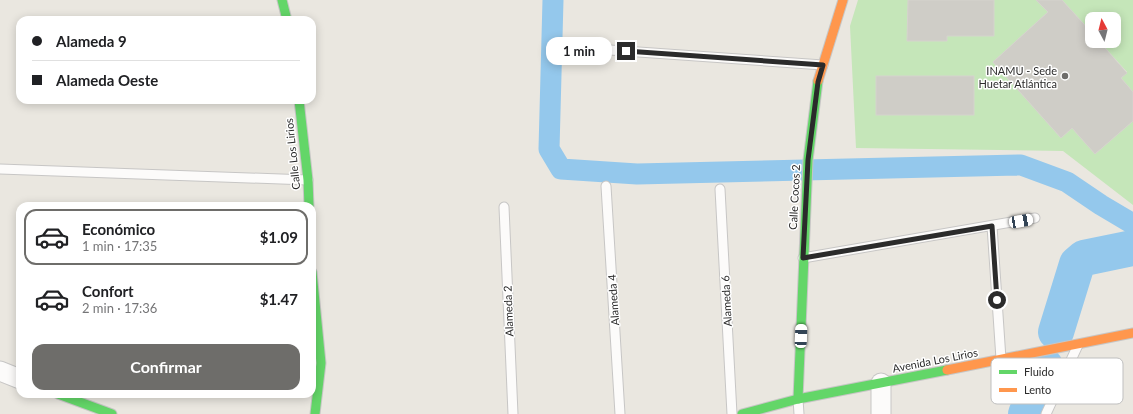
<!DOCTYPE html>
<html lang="es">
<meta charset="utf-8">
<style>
body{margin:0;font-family:Lato,sans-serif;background:#f6f6f6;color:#202124;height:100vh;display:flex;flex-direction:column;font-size:15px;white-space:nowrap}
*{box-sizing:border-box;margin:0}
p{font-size:13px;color:#757577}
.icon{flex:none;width:22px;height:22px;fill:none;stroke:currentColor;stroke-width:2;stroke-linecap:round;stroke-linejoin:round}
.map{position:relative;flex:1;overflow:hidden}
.side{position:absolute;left:16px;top:202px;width:300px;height:196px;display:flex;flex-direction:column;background:#fff;border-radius:12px;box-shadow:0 2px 10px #0003}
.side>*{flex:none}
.top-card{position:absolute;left:16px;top:16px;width:300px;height:88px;border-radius:12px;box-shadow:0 2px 10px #0003;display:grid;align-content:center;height:88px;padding:0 16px;background:#fff}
.needle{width:26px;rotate:353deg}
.controls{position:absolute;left:1085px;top:12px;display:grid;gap:8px}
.controls a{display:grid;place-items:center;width:36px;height:36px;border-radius:8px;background:#fff;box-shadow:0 2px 10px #0003;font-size:20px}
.end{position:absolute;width:18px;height:18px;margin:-9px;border:5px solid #2b2b2b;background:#fff;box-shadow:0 0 0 2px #fff}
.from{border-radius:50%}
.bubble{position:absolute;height:28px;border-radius:12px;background:#fff;box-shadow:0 2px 10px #0003;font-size:13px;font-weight:700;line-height:28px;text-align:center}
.car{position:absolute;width:12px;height:24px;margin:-12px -6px;border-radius:5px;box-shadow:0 0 3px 1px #0007;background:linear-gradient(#fff 24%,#345 0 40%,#fff 0 76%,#345 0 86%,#fff 0)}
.top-card b{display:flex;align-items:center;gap:14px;height:38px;font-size:15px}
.top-card b+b{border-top:1px solid #e0e0e0}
.top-card i{width:10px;height:10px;background:#202124}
ul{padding:7px 0 0;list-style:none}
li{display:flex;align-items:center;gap:12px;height:56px;margin:0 8px 6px;padding:0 8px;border:2px solid transparent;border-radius:12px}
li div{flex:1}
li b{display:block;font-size:15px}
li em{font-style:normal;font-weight:700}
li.active{border-color:#6e6d6a}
li>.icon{width:36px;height:36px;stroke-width:1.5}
.cta{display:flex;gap:8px;margin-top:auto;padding:8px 16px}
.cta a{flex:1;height:46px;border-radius:12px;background:#6e6d6a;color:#fff;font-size:16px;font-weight:700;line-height:46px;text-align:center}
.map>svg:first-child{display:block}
.green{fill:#c5e6b9}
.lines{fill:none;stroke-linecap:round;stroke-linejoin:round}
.canal{stroke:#94c8ec;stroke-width:21}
.river{stroke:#94c8ec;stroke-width:36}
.building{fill:#cfcdc7;stroke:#d5d3cd}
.lane-casing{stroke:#c7c6c5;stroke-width:11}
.street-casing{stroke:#c7c6c5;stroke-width:21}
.fast-casing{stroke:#c7c6c5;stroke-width:11}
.slow-casing{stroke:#c7c6c5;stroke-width:11}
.lane{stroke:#fcfbfa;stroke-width:9}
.street{stroke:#fcfbfa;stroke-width:19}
.fast{stroke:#63d668;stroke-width:9}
.slow{stroke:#ff974d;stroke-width:9}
.route{stroke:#2b2b2b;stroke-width:5}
.poi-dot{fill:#6e6d6a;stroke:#fff;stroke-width:1.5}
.labels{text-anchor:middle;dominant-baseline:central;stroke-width:3;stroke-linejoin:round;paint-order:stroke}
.poi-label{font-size:11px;fill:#2b2b2b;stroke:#fff;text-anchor:end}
.street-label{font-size:11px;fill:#2b2b2b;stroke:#fff}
.key{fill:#fff;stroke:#bfbfbf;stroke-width:1}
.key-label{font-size:11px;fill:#2b2b2b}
</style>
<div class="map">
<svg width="1133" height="414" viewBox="0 0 1133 414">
<rect width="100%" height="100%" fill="#eae7e0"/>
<!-- green -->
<g class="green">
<polygon points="858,0 1040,0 1038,2 1048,12 993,62 1061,138 1072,128 1095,154 1133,121 1133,205 1063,151 856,148 850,26"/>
<polygon points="1062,0 1133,0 1133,92 1121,78 1127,72 1099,41 1114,41 1114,19 1092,19 1092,33"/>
</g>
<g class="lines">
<!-- canal -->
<polyline class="canal" points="553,0 549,149 561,169 637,174 1021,165 1067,182 1101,205 1133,224"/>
<!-- river -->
<g class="river">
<polyline points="1056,332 1077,264 1084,258 1133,248"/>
<polyline points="1026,414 1045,366"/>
</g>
</g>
<!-- building -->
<g class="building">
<polygon points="908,0 994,0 994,36 947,36 947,41 907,41"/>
<polygon points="1036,0 1062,0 1092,33 1092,41 1099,41 1127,73 1121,78 1133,92 1133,121 1095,154 1072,128 1061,138 993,62 1048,12"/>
<rect x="876" y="76" width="98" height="39"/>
</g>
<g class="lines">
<!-- lane casing -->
<g class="lane-casing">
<g id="lane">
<polyline points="610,50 823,65"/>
<polyline points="0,169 308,180"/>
<polyline points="606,186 620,414"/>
<polyline points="720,189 732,414"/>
<polyline points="504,207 513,414"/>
<polyline points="992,226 1001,359"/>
<polyline points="803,258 1035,218"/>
<polyline points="798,399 799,414"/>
<polyline points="1046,414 1078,345"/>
</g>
</g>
<!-- street casing -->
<g class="street-casing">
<g id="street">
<polyline points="0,371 20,379"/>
<polyline points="881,383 881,414"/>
</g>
</g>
<!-- fast casing -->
<g class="fast-casing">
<g id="fast">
<polyline points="282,0 287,20"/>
<polyline points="299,100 308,180 309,206"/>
<polyline points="312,272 321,363 315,414"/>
<polyline points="58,394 112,414"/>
<polyline points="798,399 808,160 818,81"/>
<polyline points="742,414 798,399 947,370"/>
</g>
</g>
<!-- slow casing -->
<g class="slow-casing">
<g id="slow">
<polyline points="818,81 843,0"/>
<polyline points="947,370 1133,333"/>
</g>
</g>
<!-- lane -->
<use href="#lane" class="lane"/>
<!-- street -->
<use href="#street" class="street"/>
<!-- fast -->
<use href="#fast" class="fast"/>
<!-- slow -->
<use href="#slow" class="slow"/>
</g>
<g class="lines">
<!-- route -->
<polyline class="route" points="626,51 823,65 818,82 808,160 803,258 992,226 997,300"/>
</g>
<!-- markers -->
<circle class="poi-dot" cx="1065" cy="76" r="4"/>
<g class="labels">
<!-- poi labels -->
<g class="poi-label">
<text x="1057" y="70">INAMU - Sede<tspan x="1057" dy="13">Huetar Atlántica</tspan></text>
</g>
<!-- street labels -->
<g class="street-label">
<text transform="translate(292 154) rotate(-96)">Calle Los Lirios</text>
<text transform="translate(794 197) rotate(-87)">Calle Cocos 2</text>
<text transform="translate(613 300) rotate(-94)">Alameda 4</text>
<text transform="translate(726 301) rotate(-93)">Alameda 6</text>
<text transform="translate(508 311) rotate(-92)">Alameda 2</text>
<text transform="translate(935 360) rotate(-11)">Avenida Los Lirios</text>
</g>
</g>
<!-- legend -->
<rect x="991" y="358" width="132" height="46" rx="6" class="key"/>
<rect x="999" y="370" width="18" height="4" fill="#63d668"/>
<rect x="999" y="388" width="18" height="4" fill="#ff974d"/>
<g class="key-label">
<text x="1024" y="376">Fluido</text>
<text x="1024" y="394">Lento</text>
</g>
</svg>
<div class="controls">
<a><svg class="needle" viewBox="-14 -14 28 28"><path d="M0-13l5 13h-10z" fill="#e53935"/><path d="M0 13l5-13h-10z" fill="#757577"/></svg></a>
</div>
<i class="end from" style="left:997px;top:300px"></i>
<i class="end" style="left:626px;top:51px"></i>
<div class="bubble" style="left:546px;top:37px;width:66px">1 min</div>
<i class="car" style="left:1021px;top:221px;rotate:80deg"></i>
<i class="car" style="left:801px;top:336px;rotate:2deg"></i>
<div class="top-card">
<b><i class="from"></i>Alameda 9</b>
<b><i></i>Alameda Oeste</b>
</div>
<section class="side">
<ul>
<li class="active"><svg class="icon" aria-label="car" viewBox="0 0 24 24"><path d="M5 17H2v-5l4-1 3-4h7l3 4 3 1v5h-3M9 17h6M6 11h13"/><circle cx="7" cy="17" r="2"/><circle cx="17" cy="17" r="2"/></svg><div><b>Económico</b><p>1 min · 17:35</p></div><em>$1.09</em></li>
<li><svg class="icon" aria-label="car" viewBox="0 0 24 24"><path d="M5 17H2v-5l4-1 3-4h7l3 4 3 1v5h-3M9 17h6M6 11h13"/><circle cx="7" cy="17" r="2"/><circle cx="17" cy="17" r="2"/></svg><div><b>Confort</b><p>2 min · 17:36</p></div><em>$1.47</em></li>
</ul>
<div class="cta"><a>Confirmar</a></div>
</section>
</div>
